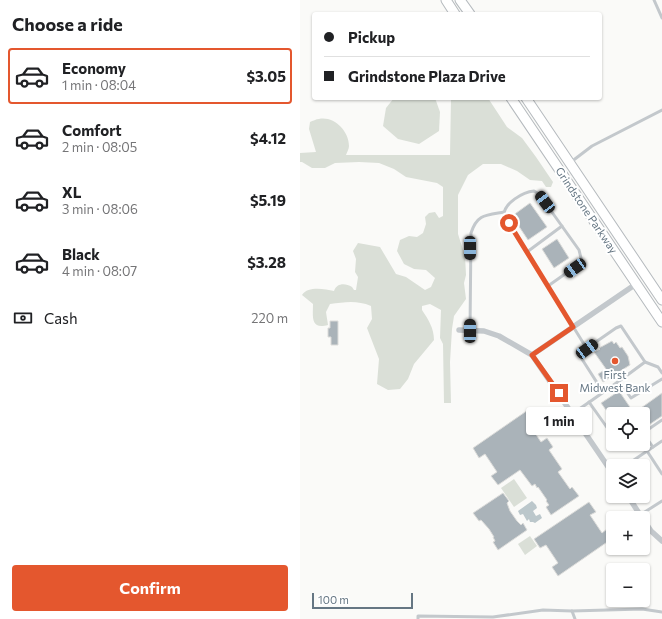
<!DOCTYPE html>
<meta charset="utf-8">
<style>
body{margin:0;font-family:Commissioner,sans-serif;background:#f2f2f2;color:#202124;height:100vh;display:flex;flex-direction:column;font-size:15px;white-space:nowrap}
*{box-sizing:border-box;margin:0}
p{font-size:13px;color:#757577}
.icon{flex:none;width:22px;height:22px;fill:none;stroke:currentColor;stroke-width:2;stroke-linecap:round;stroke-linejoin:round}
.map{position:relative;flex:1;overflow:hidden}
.panel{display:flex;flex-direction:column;background:#fff;width:300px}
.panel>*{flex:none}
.top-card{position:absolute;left:12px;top:12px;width:290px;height:88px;border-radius:4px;box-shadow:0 1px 3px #0004;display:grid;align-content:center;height:88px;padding:0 12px;background:#fff}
.buttons{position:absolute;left:306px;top:407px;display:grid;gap:8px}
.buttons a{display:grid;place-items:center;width:44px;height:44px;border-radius:4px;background:#fff;box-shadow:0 1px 3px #0004;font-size:20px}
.scale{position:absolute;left:12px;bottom:10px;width:101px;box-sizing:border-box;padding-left:4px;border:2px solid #657683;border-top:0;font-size:11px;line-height:14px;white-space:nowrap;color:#657683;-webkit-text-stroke:3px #fff;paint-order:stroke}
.end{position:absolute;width:18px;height:18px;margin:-9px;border:5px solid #e4572e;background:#fff;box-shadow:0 0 0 2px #fff}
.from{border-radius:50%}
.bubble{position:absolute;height:28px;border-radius:4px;background:#fff;box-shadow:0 1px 3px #0004;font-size:13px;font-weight:700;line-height:28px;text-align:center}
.car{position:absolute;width:12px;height:24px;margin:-12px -6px;border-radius:5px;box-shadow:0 0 3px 1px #0007;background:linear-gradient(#222 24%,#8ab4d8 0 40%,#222 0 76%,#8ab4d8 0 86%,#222 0)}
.top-card b{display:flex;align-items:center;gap:14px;height:38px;font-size:15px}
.top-card b+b{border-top:1px solid #e0e0e0}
.top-card i{width:10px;height:10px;background:#202124}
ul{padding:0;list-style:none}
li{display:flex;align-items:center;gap:12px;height:56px;margin:0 8px 6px;padding:0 4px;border:2px solid transparent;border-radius:4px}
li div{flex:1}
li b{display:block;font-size:15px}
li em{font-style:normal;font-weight:700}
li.selected{border-color:#e4572e}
li>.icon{width:36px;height:36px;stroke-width:1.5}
h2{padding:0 12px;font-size:18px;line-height:48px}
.pay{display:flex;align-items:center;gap:10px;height:44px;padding:0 12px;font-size:15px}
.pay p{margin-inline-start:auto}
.primary-button{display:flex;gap:8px;margin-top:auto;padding:8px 12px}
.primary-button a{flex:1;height:46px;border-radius:4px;background:#e4572e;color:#fff;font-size:16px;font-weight:700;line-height:46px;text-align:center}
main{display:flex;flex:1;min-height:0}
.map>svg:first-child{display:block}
.green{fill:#dadfd7}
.water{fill:#bbc7cb}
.building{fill:#aab3b9;stroke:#dcdcda}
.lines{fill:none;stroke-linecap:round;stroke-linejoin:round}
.primary-casing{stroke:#b5babe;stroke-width:11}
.service{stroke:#c3c8cc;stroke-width:3}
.minor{stroke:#c3c8cc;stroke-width:5.5}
.primary{stroke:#fff;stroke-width:9}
.route{stroke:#e4572e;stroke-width:5}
.poi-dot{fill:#e4572e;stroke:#fff;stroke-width:1.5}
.labels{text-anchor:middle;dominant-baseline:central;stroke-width:4;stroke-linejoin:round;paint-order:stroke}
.street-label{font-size:11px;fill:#657683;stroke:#fff}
.poi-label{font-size:11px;fill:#657683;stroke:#fff}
</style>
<main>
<section class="panel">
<h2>Choose a ride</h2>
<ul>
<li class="selected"><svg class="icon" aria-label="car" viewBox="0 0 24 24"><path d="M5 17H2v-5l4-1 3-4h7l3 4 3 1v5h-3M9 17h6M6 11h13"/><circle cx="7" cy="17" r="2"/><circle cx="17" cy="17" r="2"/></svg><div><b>Economy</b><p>1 min · 08:04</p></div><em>$3.05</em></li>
<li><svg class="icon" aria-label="car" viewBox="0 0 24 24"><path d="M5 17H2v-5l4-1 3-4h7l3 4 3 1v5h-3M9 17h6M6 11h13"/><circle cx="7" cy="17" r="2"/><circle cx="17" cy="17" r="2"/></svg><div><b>Comfort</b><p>2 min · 08:05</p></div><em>$4.12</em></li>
<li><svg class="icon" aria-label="car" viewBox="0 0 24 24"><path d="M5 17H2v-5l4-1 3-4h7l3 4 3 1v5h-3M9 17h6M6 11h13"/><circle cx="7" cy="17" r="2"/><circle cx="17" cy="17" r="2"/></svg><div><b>XL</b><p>3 min · 08:06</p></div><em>$5.19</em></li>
<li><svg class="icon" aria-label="car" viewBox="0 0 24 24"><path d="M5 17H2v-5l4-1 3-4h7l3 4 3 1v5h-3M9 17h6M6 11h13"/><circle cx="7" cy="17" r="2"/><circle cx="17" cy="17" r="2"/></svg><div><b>Black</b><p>4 min · 08:07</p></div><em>$3.28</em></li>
</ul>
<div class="pay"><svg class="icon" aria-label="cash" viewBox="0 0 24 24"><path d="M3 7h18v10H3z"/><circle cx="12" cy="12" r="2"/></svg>Cash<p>220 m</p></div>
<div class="primary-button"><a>Confirm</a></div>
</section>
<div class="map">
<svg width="362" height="619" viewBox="0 0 362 619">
<rect width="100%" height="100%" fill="#fafaf8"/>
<!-- green -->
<g class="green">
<polygon points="94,98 135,98 140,112 139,131 119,144 98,139 83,126 86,108"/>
<path d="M 151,98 L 188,98 L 207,127 L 222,138 L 236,157 L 253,182 L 251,187 L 246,187 L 242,181 L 230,180 L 217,171 L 201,164 L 183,164 L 168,175 L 158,195 L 158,234 L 165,256 L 166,275 L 164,283 L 166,299 L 154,316 L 152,329 L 150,362 L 151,403 L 144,403 L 143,344 L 140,338 L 141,310 L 130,304 L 122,306 L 122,310 C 128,319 134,328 134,340 L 114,364 L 108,379 L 100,389 L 88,390 L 77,384 L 79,359 L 67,328 L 72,319 L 71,306 C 57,300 45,302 30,304 L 26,312 L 28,325 C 10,330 13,316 13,304 L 2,295 C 8,286 24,289 34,291 C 37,283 45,283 52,287 L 54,290 L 56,290 L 58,277 L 55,272 L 56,259 L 53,251 L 58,243 L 80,247 L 96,274 L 106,277 L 125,290 L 131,287 L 135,278 L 126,270 L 114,269 L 104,264 L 97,251 L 100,240 L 109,236 L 117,237 L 123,233 L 126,224 L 125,217 L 129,213 L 135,212 L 139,218 L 143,216 L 143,187 L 137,183 L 106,177 L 94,169 L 79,163 L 59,162 L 35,163 L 25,168 L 12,168 L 2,162 L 0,162 L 0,153 L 16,152 L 9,129 L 10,122 C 13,121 16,119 19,119 C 34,116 49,131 49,146 C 49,149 47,152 46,155 L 150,155 Z"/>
<polygon points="214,479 227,498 214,507 201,488"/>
<polygon points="230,536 237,546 225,555 218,544"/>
</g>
<!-- water -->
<polygon class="water" points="232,501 236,505 237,508 233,511 236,516 240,514 242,518 235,523 233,522 230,522 229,519 227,521 223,514 220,515 218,511"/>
<!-- building -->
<g class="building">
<polygon points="230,203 247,227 228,240 212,216"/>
<polygon points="257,239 269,258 254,268 242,249"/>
<polygon points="30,321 38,321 38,345 31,345 31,337 28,337 28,328 30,328"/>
<polygon points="312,341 314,344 316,342 320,348 322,347 328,356 330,365 303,382 298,374 306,369 294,352 300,349 299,348"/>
<polygon points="319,391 334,413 362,393 362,416 343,429 343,414 313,414 313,420 301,403"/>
<polygon points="228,410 235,420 229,424 241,442 247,438 253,447 249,450 262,469 258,472 270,489 272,487 279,496 251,515 246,507 249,505 246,501 247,500 238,487 237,488 235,484 232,486 220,470 198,485 191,476 197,472 185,454 179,458 173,448"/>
<polygon points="203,493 209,501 207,503 210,511 217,521 221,525 223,523 227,530 198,550 193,542 195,541 193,537 194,537 189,529 181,520 179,521 173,513"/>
<polygon points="289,502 296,512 290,515 302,533 307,529 313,538 258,576 252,567 258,563 246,545 240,548 234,539"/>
</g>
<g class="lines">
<!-- primary casing -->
<g class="primary-casing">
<g id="primary">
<polyline points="146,0 155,14"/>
<polyline points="160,0 170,14"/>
<polyline points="211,98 362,322"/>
<polyline points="226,98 362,300"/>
</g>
</g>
<!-- service -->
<g class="service">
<polyline points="354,0 362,18"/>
<polyline points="271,162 292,146 362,110"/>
<polyline points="227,252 262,226"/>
<path d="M 248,286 L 282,262 L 279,250 L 239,194 L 234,191 C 223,192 204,203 204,215 L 287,349"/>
<path d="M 170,331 L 171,233 C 177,214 186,215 204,212"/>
<polyline points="345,362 358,367 362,373"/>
<polyline points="319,381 331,398 362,379"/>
<polyline points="289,402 313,436"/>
<path d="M 272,414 C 297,397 321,380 345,362 L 321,326 L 316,328 L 280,353 L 280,356 L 303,392"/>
<polyline points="343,433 362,420"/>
<polyline points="343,433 353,447"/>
<polyline points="319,444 321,445 327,444"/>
<polyline points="347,451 362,474"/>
<polyline points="325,466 362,441"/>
<polyline points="340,515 362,501"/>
<polyline points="118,619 118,616 193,617 243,610 272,611"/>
<polyline points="275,619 272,611 342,609 362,612"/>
</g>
<!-- minor -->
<g class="minor">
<polyline points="159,330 184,331 199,336 232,355 313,474"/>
<polyline points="232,355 336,284"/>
<polyline points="328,496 342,518"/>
<polyline points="343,519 351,531 362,541"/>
</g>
<!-- primary -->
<use href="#primary" class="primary"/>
</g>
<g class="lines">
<!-- route -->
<polyline class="route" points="209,223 273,327 232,355 259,393"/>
</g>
<!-- markers -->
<circle class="poi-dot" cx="315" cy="361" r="4"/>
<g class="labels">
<!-- street labels -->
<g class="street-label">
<text transform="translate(287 210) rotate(56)">Grindstone Parkway</text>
</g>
<!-- poi labels -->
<g class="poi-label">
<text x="315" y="374">First<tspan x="315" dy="13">Midwest Bank</tspan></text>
</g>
</g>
</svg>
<div class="buttons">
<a><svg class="icon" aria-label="locate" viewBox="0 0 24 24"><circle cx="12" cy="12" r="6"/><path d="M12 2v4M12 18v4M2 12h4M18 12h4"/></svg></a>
<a><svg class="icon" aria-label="layers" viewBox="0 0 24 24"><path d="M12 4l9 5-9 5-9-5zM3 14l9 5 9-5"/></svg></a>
<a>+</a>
<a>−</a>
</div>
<div class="scale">100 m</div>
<i class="end from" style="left:209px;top:223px"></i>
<i class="end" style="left:259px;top:393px"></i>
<div class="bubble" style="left:226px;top:407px;width:66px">1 min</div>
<i class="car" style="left:245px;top:202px;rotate:323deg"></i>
<i class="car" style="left:170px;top:248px;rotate:180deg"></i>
<i class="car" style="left:275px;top:268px;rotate:235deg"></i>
<i class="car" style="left:170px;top:331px;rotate:0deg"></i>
<i class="car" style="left:287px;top:349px;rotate:54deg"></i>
<div class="top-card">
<b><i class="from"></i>Pickup</b>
<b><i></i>Grindstone Plaza Drive</b>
</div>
</div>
</main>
